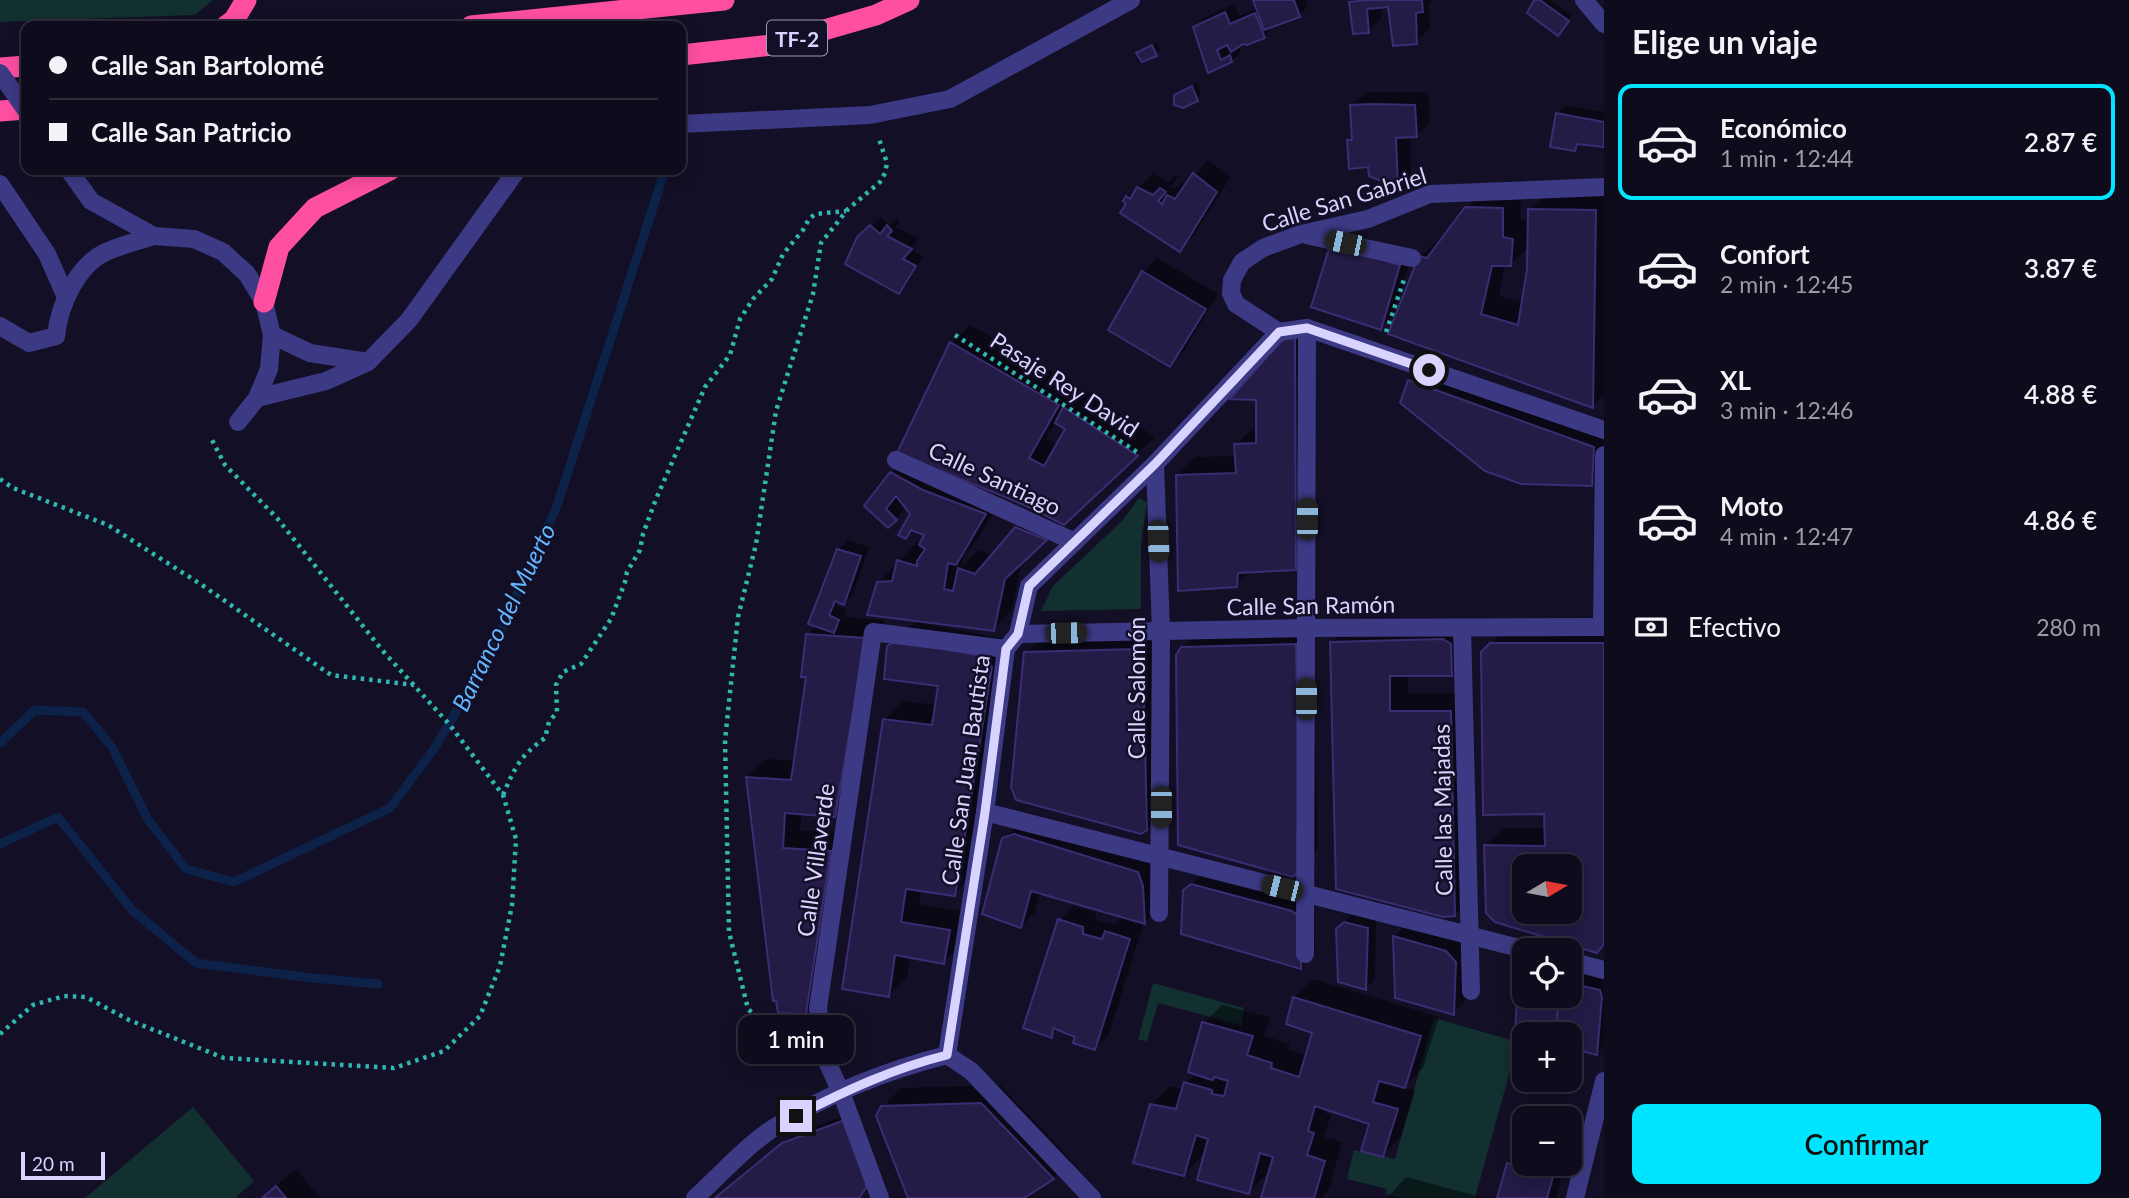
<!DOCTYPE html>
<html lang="es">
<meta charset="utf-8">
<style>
body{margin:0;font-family:Lato,sans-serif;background:#171425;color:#f1f3f6;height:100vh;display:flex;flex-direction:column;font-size:26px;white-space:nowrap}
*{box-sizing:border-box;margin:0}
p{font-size:23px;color:#9b9ba3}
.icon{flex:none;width:38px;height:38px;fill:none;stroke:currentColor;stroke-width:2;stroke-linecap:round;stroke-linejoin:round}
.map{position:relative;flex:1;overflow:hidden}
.details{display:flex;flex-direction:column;background:#0e0b1c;width:525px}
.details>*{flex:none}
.hud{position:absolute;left:21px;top:21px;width:665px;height:154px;border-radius:14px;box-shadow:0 4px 18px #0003,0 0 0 2px #2e2b3b;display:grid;align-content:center;height:154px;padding:0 28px;background:#0e0b1c}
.needle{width:46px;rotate:80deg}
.fabs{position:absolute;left:1512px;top:854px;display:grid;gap:14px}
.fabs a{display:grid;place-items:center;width:70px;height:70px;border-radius:14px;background:#0e0b1c;box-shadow:0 4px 18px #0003,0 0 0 2px #2e2b3b;font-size:35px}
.scale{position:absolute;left:21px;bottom:18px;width:84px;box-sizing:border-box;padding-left:7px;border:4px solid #d9d4ff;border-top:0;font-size:19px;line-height:24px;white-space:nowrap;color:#d9d4ff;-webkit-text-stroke:5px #130f26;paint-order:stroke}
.end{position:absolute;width:32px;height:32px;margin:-16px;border:9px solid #d9d4ff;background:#111;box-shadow:0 0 0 4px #111}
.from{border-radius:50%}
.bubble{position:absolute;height:49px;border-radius:14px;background:#0e0b1c;box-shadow:0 4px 18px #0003,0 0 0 2px #2e2b3b;font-size:23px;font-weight:600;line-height:49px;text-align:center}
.car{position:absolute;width:21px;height:42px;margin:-21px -10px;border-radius:9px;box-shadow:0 0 5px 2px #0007;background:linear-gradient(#222 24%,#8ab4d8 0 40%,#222 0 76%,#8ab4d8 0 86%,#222 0)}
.hud b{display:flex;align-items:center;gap:24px;height:66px;font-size:26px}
.hud b+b{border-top:2px solid #2e2b3b}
.hud i{width:18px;height:18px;background:#f1f3f6}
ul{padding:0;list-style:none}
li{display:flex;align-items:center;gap:21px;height:116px;margin:0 14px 10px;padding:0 14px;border:4px solid transparent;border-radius:14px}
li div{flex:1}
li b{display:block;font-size:26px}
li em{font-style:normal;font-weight:600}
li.on{border-color:#00e5ff}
li>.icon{width:63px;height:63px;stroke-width:1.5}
h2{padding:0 28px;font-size:32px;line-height:84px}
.pay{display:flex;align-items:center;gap:18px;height:77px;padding:0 28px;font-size:26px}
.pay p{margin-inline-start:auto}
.primary-button{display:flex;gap:14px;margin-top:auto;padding:14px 28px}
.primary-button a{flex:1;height:80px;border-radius:14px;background:#00e5ff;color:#111;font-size:28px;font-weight:600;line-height:80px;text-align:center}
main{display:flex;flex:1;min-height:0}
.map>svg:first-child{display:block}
.green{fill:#12302f}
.shadow{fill:#0007;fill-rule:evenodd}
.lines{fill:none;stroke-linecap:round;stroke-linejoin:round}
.stream{stroke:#0c2248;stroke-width:9}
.building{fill:#241b47;stroke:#3b2d73;stroke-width:2;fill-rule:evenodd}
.path{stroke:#2fb8b0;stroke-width:4.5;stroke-dasharray:3.5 5;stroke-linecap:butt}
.minor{stroke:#3d3a85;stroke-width:18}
.highway{stroke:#ff4fa3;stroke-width:21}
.minor-bridge{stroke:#3d3a85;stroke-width:18}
.route{stroke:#d9d4ff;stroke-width:9}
.labels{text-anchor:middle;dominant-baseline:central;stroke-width:5;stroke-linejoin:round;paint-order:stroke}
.shield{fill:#130f26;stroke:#9e99be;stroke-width:2}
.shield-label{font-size:21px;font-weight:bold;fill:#d9d4ff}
.street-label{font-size:23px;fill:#d9d4ff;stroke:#130f26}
.water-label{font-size:24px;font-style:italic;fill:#62b6ff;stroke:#130f26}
</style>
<main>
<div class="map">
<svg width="1604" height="1198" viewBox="0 0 1604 1198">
<rect width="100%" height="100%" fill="#130f26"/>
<!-- green -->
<g class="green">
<polygon points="0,0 213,0 195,15 0,22"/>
<polygon points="1139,498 1147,502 1141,544 1141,609 1041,611 1053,586 1122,521"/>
<polygon points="1153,983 1244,1008 1241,1025 1158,1003 1147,1041 1138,1040"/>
<polygon points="1434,1018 1518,1042 1475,1198 1401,1198 1386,1194 1387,1189 1347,1179 1354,1150 1395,1159"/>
<polygon points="193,1107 254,1181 235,1198 85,1198"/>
</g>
<!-- shadow -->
<g class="shadow">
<polygon points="1255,0 1306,0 1308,6 1299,16 1272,25 1273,27 1264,36 1239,45 1241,52 1231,61 1209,70 1195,27 1204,18 1234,4 1239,16 1258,8"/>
<polygon points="1354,0 1433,0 1429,4 1430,28 1416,42 1390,5 1381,6 1382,17 1368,31 1351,3"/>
<polygon points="1536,0 1550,0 1572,16 1562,29"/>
<polygon points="1156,42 1160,50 1142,60 1138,53"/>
<polygon points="1197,83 1201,95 1183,106 1176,95"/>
<polygon points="1366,92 1428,92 1430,122 1416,136 1410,136 1411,173 1398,186 1369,165 1348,141 1354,136 1352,106"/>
<polygon points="1566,105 1604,112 1604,146 1580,143 1574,149 1557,114"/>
<polygon points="1208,160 1230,178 1193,236 1179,250 1125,201 1153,174 1168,182 1175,176 1178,177 1170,187 1175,189 1182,182 1187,185"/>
<path d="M 1485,189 L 1521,191 L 1520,219 L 1530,221 L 1530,210 L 1549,191 L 1604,192 L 1604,395 L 1592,406 L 1390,333 L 1420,257 L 1439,239 L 1443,240 L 1466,208 ZM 1529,246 L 1529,269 L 1524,303 L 1499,296 L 1505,264 L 1511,264 Z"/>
<polygon points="881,217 889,225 897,218 900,221 895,227 919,239 910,249 923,256 908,283 898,292 859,238"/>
<polygon points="1345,232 1413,252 1394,315 1380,328 1331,246"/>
<polygon points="1157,258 1218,294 1184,351 1170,365 1110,330 1143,272"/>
<polygon points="1305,319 1313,321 1314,550 1295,568 1251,571 1236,585 1178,475 1196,457 1237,456 1236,445 1255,426 1258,426 1286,338"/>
<path d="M 970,325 L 1076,386 L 1065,407 L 1083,389 L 1155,437 L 1022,561 L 1012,610 L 993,629 L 878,583 L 917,542 L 922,544 L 927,535 L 914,529 L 906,537 L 913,514 L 907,507 L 888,526 L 866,506 L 891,473 L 909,456 L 952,343 ZM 1056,421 L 1067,428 L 1058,445 L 1046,439 ZM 1004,495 L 1035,509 L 992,556 L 978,550 L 962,567 L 964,555 L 974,544 Z"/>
<polygon points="1423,367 1604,432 1604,471 1591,484 1409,381"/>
<polygon points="848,540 869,547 853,594 844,603 839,601 837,606 847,610 844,617 884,620 853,796 834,815 802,812 800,830 849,833 824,993 805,1012 748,777 766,759 795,761 808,675 807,635 817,625 839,550"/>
<polygon points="1462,621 1469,656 1451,674 1408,674 1408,693 1468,693 1473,895 1455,914 1332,643 1351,625"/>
<polygon points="916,622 1005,639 972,875 954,894 921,889 919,904 967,912 962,943 944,962 910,956 907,977 889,995 885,719 903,701 937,705 940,684 908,628"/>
<path d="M 1510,625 L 1604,625 L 1604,943 L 1596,951 L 1496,921 L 1485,846 L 1504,828 L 1546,828 L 1545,812 L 1483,652 ZM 1524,866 L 1570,866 L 1570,912 L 1524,912 Z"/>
<polygon points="1313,626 1318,849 1292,875 1183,648 1202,629"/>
<polygon points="1155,632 1165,810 1146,829 1025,653 1044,635"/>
<polygon points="1018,824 1151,858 1159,908 1145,922 1130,918 1129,921 1143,925 1109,1034 1095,1048 1077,1036 1058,1029 1051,1036 1060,920 1074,906 1096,913 1096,920 1114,925 1123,916 1040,892 1035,912 1021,926 1004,838"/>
<polygon points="1206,871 1315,905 1315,953 1301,967 1184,891"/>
<polygon points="1354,913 1376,919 1375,979 1366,988 1338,929"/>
<polygon points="1408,923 1460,937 1470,947 1467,999 1453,1013 1394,937"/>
<polygon points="1524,965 1524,996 1570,996 1570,971 1604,980 1604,1046 1597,1053 1570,1046 1570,1034 1530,1034 1517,1030 1520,969"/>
<polygon points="1313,979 1439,1017 1423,1068 1404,1087 1415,1091 1401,1137 1383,1155 1371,1122 1326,1108 1325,1113 1331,1115 1324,1137 1342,1142 1329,1190 1321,1198 1268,1198 1271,1170 1249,1192 1207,1151 1184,1174 1152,1104 1170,1086 1184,1089 1186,1083 1196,1073 1204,1023 1222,1005 1270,1017 1264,1036 1290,1044 1288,1050 1308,1056 1315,1032 1294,998"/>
<polygon points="1000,1085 1071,1160 1053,1178 1030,1192 1032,1198 910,1198 883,1107 901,1088"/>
<polygon points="854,1112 874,1177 860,1198 717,1198 793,1135"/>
<polygon points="1522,1149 1524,1164 1565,1164 1556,1198 1499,1198 1508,1163"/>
<polygon points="296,1169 320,1198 261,1198"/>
<polygon points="1406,1177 1485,1198 1387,1198"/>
</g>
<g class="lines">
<!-- stream -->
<g class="stream">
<polyline points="0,743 35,710 83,712 112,747 147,818 186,869 234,882 390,808 434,749 488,658 557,506 665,170"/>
<polyline points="0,844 58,817 132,910 196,963 312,978 378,984"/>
</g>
</g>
<!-- building -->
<g class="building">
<polygon points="1253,0 1294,0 1300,17 1264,30"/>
<polygon points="1365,0 1422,0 1423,12 1416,13 1417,44 1393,46 1388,7 1367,9 1369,33 1353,34 1349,2"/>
<polygon points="1534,0 1540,0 1569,21 1558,36 1527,13"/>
<polygon points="1225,12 1230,24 1255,13 1265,38 1247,45 1243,44 1231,52 1227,45 1217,50 1221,60 1230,55 1232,62 1208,73 1193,27"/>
<polygon points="1152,45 1157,56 1142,62 1136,53"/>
<polygon points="1192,86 1198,101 1183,108 1174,105 1174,95"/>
<polygon points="1374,104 1415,105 1417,137 1396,138 1398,188 1369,176 1368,167 1349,169 1347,140 1352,140 1350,105"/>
<polygon points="1556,113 1604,122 1604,147 1577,144 1575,151 1550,147"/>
<polygon points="1193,173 1217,192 1180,252 1120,213 1126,204 1123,201 1126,196 1130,199 1137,187 1153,195 1160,188 1166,192 1158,201 1162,204 1167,195 1175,199"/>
<polygon points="1465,207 1503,208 1503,237 1513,239 1511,266 1492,266 1481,314 1518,325 1527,269 1528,209 1596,210 1593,408 1388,334 1419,256 1427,258"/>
<polygon points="870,225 880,234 887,225 892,231 887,236 912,249 903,259 916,266 899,294 845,264 857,237"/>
<polygon points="1330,245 1400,265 1381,330 1311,307"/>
<polygon points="1142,271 1206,309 1170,367 1108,330"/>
<polygon points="1285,336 1295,339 1296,570 1238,573 1237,587 1178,591 1176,475 1236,473 1234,444 1256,443 1256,400 1230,399"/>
<polygon points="950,342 1059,405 1029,458 1044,466 1065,429 1055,423 1063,407 1138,456 1064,525 1024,505 897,453"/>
<polygon points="1408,380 1594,447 1592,486 1521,484 1485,471 1400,403"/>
<polygon points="890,472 923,490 986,514 956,565 948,563 944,589 953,591 958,568 975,574 1015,527 1047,540 1005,579 994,631 867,615 877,582 892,581 897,560 917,566 917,561 925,549 919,545 924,535 911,530 906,539 898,535 910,514 896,496 886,509 897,520 888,528 864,506"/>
<polygon points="837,549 861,556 844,605 835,601 829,615 839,620 834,633 808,624"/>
<polygon points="806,634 866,638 835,817 785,813 783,848 831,851 806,1014 778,1013 776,1001 773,1001 746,777 791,780 806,677 801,677"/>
<polygon points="1443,639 1451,644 1452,676 1390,676 1390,711 1451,711 1455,916 1443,917 1336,889 1330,642"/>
<polygon points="896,640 987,657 992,667 955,896 906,889 901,922 950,930 944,964 895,955 889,997 842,989 883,719 932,725 938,686 884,679 887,646"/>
<path d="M 1490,643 L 1604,643 L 1604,944 L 1597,953 L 1495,922 L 1486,913 L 1484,845 L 1545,846 L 1544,814 L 1483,815 L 1481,652 ZM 1524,866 L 1570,866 L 1570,912 L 1524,912 Z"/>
<polygon points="1296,644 1300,870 1293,877 1178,845 1176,655 1181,647"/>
<polygon points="1136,649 1143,659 1147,830 1141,834 1016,800 1011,787 1024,652"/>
<polygon points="1014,834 1138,872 1143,886 1145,924 1031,891 1021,928 982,914 1002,838"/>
<polygon points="1191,884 1292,911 1302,919 1301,969 1181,934 1183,890"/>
<polygon points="1058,919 1083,927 1083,934 1102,939 1105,931 1130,939 1095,1050 1073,1043 1075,1037 1053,1028 1052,1038 1023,1028"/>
<polygon points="1344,922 1368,928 1366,990 1338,982 1336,929"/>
<polygon points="1393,936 1446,951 1456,962 1454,1015 1395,998"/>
<polygon points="1519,968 1524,970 1524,996 1558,996 1557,1034 1524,1034 1515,1032"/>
<polygon points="1570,983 1600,990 1602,997 1597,1055 1570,1048 1570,1034 1557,1034 1558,996 1570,996"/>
<polygon points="1293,997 1421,1036 1405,1088 1379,1081 1373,1102 1398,1109 1383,1157 1361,1151 1369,1124 1315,1106 1308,1131 1314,1133 1307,1155 1325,1161 1314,1198 1261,1198 1273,1157 1260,1153 1249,1194 1197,1180 1208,1139 1196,1135 1184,1176 1133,1163 1150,1104 1176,1109 1184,1082 1212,1090 1212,1094 1224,1096 1228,1081 1215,1077 1212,1080 1188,1072 1202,1022 1253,1036 1247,1055 1272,1063 1271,1068 1299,1077 1312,1033 1286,1024"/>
<polygon points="981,1103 1054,1179 1024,1198 908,1198 876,1116 881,1106"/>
<polygon points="845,1120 866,1175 866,1188 859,1198 715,1198 782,1143"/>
<polygon points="1507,1163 1553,1177 1547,1198 1497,1198"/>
<polygon points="276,1186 286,1198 262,1198"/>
</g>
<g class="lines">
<!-- path -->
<g class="path">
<polyline points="1386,332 1405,277"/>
<polyline points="955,335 1137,452"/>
<polyline points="0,479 13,488 108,525 202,585 331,675 414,685"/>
<path d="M 503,795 C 515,767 520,756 545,738 L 549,722 L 557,712 L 556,685 L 563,672 L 581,664 L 611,619 L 625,582 L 627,572 L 640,550 L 643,534 L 656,499 L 705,387 L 730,355 L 740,319 L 753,299 L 772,279 L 783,254 L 803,230 L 809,219 L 815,214 L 846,211"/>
<polyline points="0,1034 33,1005 64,996 86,997 129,1020 224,1058 394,1068 444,1051 480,1016 500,966 512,905 516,839 503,795 449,724 382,650 277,518 225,465 212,440"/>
<polyline points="801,1039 778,1037 748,1009 729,932 725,740 738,617 756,544 776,411 813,294 821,243 848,209 880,182 885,173 887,163 878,136"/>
</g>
<!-- minor -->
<g class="minor">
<polyline points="1584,0 1604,24"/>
<polyline points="681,124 870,115 950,99 1131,0"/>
<polyline points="69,170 91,201 154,236 194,239 223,252 247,274 264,302 272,335 269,369 257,398 238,422"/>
<polyline points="0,184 47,254 66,297"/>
<polyline points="1306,235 1412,258"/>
<path d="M 0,326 L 29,343 L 56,336 C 59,306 77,265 106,252 C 121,245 138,241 154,236"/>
<polyline points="1279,332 1236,304 1231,293 1232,280 1242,262 1263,248 1301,234 1368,219 1430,194 1604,187"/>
<polyline points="272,335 310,353 368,362"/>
<polyline points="257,398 326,381 368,362 409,320 517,170"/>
<polyline points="896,460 1075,542"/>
<polyline points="1155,464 1161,631 1159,913"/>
<polyline points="1602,626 1604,455"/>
<polyline points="1462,628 1471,991"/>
<polyline points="1018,634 1307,628 1604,627"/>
<polyline points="985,812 1527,950"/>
<polyline points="1305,954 1307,328"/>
<polyline points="1570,961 1604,970"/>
<polyline points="947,1055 985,812 1006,649 1018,634 1029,586 1155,464 1279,332 1307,328 1604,430"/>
<polyline points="947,1055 971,1071 1092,1198"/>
<path d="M 695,1198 C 719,1176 748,1144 775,1127 C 827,1094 888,1070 947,1055"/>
<polyline points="880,1198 841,1092 828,1064 822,1041 818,1008 873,632 1006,649"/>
<polyline points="1575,1198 1604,1081"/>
</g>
<!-- highway -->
<g class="highway">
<polyline points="226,26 234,20 246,0"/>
<polyline points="471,26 724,0"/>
<polyline points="681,55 772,45 876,15 909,0"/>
<polyline points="0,68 26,66"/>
<polyline points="0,111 26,109"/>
<polyline points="264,302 279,247 315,208 390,170"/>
</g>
<!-- minor-bridge -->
<polyline class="minor-bridge" points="0,73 26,110"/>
</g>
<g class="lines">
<!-- route -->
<path class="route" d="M 796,1116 C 845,1091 894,1068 947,1055 L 985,812 L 1006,649 L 1018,634 L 1029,586 L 1155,464 L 1279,332 L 1307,328 L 1429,370"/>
</g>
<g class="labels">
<!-- shield labels -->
<rect class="shield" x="767" y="20.5" width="60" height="35" rx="5"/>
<g class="shield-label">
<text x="797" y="38">TF-2</text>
</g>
<!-- street labels -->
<g class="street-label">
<text transform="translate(1344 199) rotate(-17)">Calle San Gabriel</text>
<text transform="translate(1065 384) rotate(33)">Pasaje Rey David</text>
<text transform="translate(995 478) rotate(25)">Calle Santiago</text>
<text transform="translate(1311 605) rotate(-1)">Calle San Ramón</text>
<text transform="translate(1136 688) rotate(-90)">Calle Salomón</text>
<text transform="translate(965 770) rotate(-82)">Calle San Juan Bautista</text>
<text transform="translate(1442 810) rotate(-91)">Calle las Majadas</text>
<text transform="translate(815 860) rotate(-82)">Calle Villaverde</text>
</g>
<!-- water labels -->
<g class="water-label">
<text transform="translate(503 617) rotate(-64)">Barranco del Muerto</text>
</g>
</g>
</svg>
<div class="fabs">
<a><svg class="needle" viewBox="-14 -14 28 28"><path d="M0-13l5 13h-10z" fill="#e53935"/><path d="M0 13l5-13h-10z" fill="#9b9ba3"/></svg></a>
<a><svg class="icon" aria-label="locate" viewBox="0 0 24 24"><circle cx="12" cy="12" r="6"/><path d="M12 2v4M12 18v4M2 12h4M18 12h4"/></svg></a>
<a>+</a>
<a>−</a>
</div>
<div class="scale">20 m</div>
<i class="end from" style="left:1429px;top:370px"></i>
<i class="end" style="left:796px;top:1116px"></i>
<div class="bubble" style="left:738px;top:1015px;width:116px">1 min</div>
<i class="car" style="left:1345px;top:243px;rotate:282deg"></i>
<i class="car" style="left:1307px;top:519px;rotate:0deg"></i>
<i class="car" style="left:1158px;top:541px;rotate:178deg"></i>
<i class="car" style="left:1066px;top:633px;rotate:89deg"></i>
<i class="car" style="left:1306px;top:699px;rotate:0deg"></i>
<i class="car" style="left:1161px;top:807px;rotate:180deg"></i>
<i class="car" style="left:1282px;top:888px;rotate:284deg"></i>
<div class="hud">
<b><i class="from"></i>Calle San Bartolomé</b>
<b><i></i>Calle San Patricio</b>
</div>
</div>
<section class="details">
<h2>Elige un viaje</h2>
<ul>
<li class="on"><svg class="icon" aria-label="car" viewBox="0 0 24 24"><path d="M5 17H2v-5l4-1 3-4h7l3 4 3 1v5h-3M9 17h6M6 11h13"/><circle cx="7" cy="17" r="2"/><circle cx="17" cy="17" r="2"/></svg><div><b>Económico</b><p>1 min · 12:44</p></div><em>2.87 €</em></li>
<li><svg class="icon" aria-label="car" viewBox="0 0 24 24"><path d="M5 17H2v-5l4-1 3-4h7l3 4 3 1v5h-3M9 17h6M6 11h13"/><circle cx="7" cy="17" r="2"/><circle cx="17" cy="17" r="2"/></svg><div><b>Confort</b><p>2 min · 12:45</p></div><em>3.87 €</em></li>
<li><svg class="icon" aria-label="car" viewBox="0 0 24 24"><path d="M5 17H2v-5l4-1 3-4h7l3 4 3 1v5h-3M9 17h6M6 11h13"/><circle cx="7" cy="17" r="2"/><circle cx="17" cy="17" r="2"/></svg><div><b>XL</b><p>3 min · 12:46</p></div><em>4.88 €</em></li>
<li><svg class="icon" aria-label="car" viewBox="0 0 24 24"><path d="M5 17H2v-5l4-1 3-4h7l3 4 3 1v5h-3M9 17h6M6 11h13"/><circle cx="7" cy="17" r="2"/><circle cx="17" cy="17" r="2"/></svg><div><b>Moto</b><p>4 min · 12:47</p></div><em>4.86 €</em></li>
</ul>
<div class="pay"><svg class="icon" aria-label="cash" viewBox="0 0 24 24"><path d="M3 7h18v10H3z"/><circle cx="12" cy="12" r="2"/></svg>Efectivo<p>280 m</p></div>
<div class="primary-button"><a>Confirmar</a></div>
</section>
</main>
